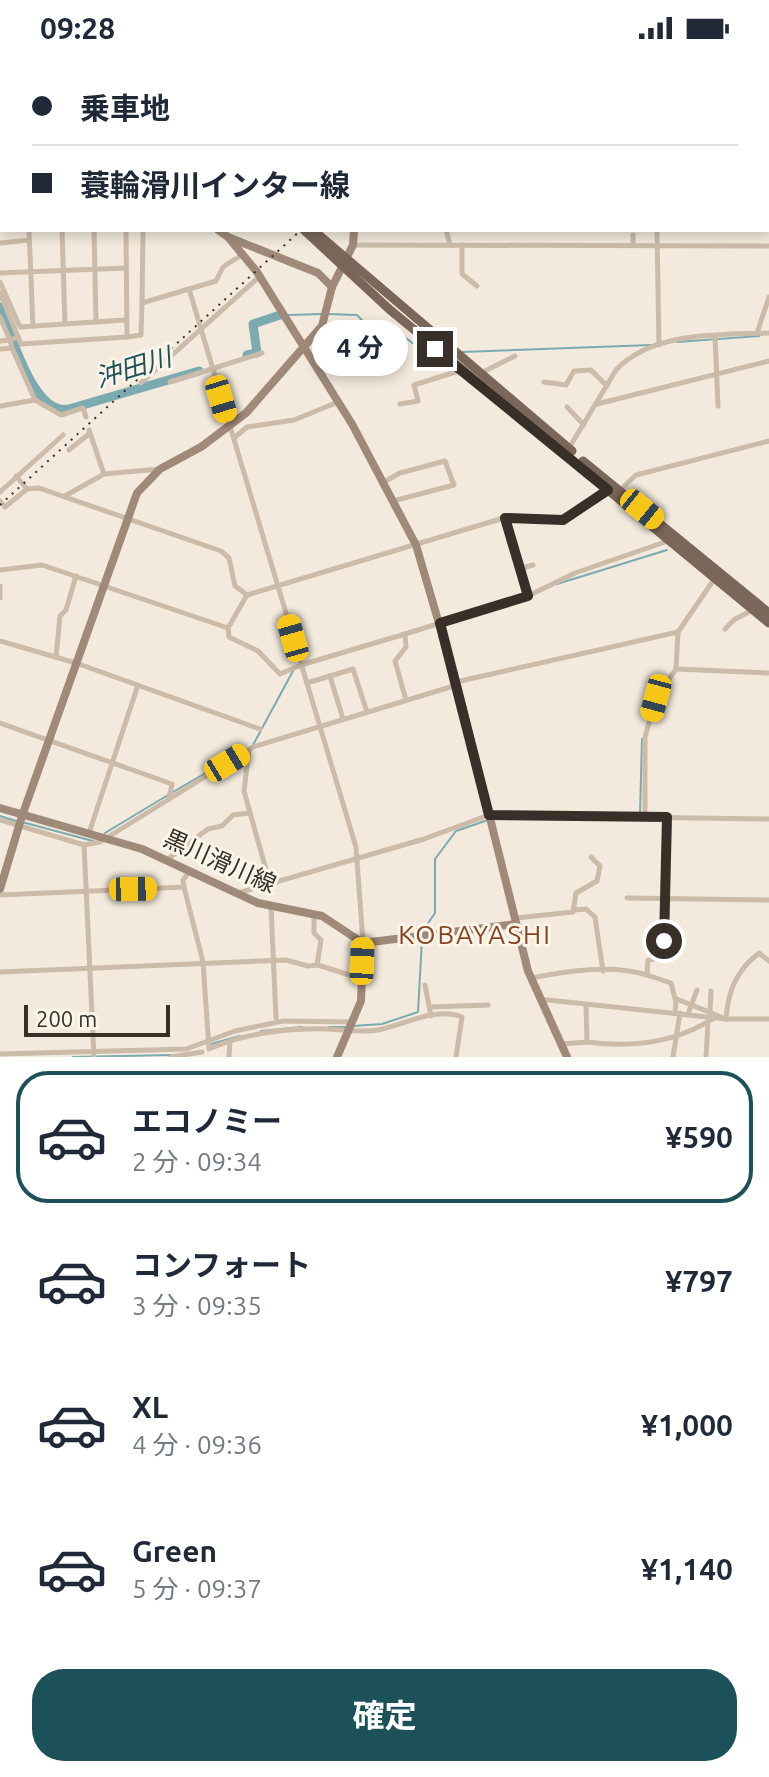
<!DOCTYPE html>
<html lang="ja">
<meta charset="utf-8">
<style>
body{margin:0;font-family:Ubuntu,"Noto Sans JP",sans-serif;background:#f2f2f3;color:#1f2937;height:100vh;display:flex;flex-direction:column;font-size:30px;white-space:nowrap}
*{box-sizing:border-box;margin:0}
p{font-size:26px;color:#747a83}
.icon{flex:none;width:44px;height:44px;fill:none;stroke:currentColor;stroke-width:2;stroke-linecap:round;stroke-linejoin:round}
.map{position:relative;height:1001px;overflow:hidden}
.drawer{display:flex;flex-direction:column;background:#fff;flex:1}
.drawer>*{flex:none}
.hud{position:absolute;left:0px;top:0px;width:770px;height:176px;box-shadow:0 4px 12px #0003;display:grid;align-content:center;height:176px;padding:0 32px;background:#fff}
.scale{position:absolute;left:24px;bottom:20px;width:146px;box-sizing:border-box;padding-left:8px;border:4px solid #382f28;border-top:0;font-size:22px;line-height:28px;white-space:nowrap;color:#382f28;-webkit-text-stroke:6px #faf4e9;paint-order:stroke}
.end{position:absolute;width:36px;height:36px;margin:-18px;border:10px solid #382f28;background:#fff;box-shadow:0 0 0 4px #fff}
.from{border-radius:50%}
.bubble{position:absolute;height:56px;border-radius:28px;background:#fff;box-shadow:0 4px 12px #0003;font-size:26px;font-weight:700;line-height:56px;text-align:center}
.car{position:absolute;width:24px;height:48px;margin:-24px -12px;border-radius:10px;box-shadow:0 0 6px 2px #0007;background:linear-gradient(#f5c518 24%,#345 0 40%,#f5c518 0 76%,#345 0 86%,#f5c518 0)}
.hud b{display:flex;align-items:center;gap:28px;height:76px;font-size:30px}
.hud b+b{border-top:2px solid #e0e1e3}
.hud i{width:20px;height:20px;background:#1f2937}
ul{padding:14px 0 0;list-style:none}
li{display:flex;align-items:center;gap:24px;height:132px;margin:0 16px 12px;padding:0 16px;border:4px solid transparent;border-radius:32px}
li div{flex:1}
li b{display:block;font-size:30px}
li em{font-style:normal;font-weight:700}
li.active{border-color:#1d515a}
li>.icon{width:72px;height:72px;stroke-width:1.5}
.cta{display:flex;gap:16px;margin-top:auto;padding:16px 32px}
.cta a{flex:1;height:92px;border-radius:32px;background:#1d515a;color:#fff;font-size:32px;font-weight:700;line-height:92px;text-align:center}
.status{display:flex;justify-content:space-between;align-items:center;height:56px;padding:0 40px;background:#fff;direction:ltr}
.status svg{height:22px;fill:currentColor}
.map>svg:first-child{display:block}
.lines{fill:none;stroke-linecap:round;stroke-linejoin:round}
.stream{stroke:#7baab0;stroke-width:2}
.river{stroke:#7baab0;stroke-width:9}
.street{stroke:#cbbba8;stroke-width:5}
.secondary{stroke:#9f8a79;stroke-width:8}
.primary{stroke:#7a6759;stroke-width:9}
.rail{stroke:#382f28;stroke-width:2;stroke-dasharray:2 6;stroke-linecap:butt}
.route{stroke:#382f28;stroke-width:10}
.labels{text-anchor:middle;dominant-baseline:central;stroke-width:6;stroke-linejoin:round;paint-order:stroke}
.street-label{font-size:24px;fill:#382f28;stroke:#faf4e9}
.water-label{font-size:26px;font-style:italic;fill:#1d515a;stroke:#faf4e9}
.neighbourhood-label{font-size:26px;letter-spacing:2px;fill:#894220;stroke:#faf4e9}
</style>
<div class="status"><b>09:28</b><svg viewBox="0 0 49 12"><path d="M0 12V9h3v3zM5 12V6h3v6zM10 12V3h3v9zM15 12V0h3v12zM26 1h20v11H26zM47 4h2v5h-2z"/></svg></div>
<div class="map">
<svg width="769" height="1001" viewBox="0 0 769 1001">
<rect width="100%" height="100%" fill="#f3eadd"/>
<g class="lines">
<!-- stream -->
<g class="stream">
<polyline points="328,258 357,259 373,276 403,280 426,297 435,297"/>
<polyline points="288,259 322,258"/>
<polyline points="677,286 759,280"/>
<polyline points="462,296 651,289"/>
<polyline points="557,528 667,494"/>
<polyline points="253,689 293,615"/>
<polyline points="173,736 233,701"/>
<polyline points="640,758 642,683"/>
<polyline points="0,760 16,765"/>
<polyline points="494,763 548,762"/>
<polyline points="566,763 640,764"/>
<polyline points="22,766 93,785"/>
<polyline points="105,777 168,739"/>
<polyline points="422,876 435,857 435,803 456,775 488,764"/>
<polyline points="353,970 382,968 418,956 422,883"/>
<polyline points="329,971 346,971"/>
<polyline points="261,975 302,971"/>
<polyline points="211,988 240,980"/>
<polyline points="73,1001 171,999"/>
</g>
<!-- river -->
<g class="river">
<path d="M 0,251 C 11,278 34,361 69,353 L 199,315"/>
<polyline points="247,299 257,297 253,268 280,259"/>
</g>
<!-- street -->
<g class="street">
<polyline points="425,0 467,0"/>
<polyline points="499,2 501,0"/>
<polyline points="659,2 659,0"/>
<polyline points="0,155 2,154"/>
<polyline points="29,174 33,270"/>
<polyline points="62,174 65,268"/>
<polyline points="94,174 96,266"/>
<polyline points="126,174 127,281 141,279 142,247 216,225 223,211 243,198"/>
<polyline points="446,174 450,189"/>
<polyline points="657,174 659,289"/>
<polyline points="633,179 633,189"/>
<polyline points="0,187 29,184"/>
<polyline points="353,189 769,190"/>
<polyline points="462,189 462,218 477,230"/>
<polyline points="0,217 126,212"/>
<polyline points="0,226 20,271 125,264"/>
<polyline points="189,233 356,791 363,886"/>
<polyline points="0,237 18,281 10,284 0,261"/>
<polyline points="142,247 143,174"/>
<polyline points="757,277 769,241"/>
<polyline points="715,280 718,350"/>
<polyline points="18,281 21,288 127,281"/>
<polyline points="0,285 10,284 12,292 0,293"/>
<polyline points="12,292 35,344 61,359 83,352 86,361"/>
<polyline points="481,317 515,300"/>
<polyline points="170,326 262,297"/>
<polyline points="544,326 566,329 574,315 591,314 607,330"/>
<polyline points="141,327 260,220"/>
<polyline points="400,348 418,345 414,329 462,314"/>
<polyline points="597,348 769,305"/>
<polyline points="0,350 35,344"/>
<polyline points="567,351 584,369"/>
<polyline points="89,374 104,418"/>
<polyline points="234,382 247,371 294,364 338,346"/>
<path d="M 569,392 L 616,314 C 652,275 721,279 769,277"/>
<polyline points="69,394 90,377"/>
<polyline points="16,420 27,433"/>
<polyline points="384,426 400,417 445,405 454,429 393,445"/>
<polyline points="620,434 636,419 769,385"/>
<polyline points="0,436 63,379"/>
<polyline points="65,440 104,418 160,413"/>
<polyline points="0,445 5,451 27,433 39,432 221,495 229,502 235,530 247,539"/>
<polyline points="505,462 528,540 575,517 668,485"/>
<polyline points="519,513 533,509"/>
<polyline points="0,514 42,509 228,572 247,539 507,461 563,464 609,433"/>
<polyline points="0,530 0,542"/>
<polyline points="228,572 229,581 258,595 280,618 301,609 405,578"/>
<polyline points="725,573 735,563 753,554"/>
<polyline points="0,585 76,607 260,673"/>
<polyline points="56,601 60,560 66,554 76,520"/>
<polyline points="676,613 769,617"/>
<polyline points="330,620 343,663"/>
<polyline points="456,626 678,576"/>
<polyline points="307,627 353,613 367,656"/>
<polyline points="406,644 395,605 406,591 405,578 528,540"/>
<polyline points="0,667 172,728 169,742"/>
<polyline points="249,695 244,735 270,828"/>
<polyline points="645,761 645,681 656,642 676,613 678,576 715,522"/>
<polyline points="667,761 662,902 648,904 647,919 671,927 676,946 675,956"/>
<polyline points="0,764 84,789"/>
<polyline points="89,777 138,629"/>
<polyline points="168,803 208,773 222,770 233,759 249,757"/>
<path d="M 190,815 L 183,824 L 184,831 L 203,906 L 209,993 C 247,976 288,972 329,973 C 346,974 362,977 378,974 C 404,969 437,950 462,961 L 456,1001"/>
<polyline points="238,837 424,783 489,759 769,763"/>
<polyline points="0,839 184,831"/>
<polyline points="627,842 769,844"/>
<polyline points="271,851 276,962"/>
<polyline points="574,854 586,853 595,861 603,915"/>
<polyline points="314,859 314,877 321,884 317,909"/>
<polyline points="516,862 573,856 576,837 597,825 600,810 591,801"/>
<polyline points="0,916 286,904 308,910 318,909 362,923"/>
<path d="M 531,922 C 567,915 612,908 647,919"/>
<polyline points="425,929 431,960"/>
<polyline points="539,943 726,963 769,963"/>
<path d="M 677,943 L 726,963 C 728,934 737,914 759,897 L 769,905"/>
<path d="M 586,948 L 587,986 C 631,992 676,987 714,962"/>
<polyline points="430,951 488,949"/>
<polyline points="710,956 711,935"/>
<polyline points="688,958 697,934"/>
<polyline points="562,988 587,986"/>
<polyline points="0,998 186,993 235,975 283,965 353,966"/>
<polyline points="94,1001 84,789 100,786 253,691 457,629"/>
<polyline points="171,1001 202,996"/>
<polyline points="229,1001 230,985"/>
<polyline points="673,1001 680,957"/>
<polyline points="706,1001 708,966"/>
</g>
<!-- secondary -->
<g class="secondary">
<polyline points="346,0 346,2"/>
<polyline points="0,66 2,67"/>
<polyline points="768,107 769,107"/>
<polyline points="218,174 228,181 318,217 332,231 353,189 354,174"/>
<polyline points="228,181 257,216 352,368 416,489 457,629 528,915 567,1001"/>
<polyline points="0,752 142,793 258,847 322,860 363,887 516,868"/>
<polyline points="0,833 22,760 137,437 160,413 201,391 246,357 322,270 332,231"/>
<polyline points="337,1001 361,945 363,887"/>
</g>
<!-- primary -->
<g class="primary">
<polyline points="117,0 120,2"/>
<polyline points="128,0 130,2"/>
<polyline points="304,174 389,253 769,567"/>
<polyline points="313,174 572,395"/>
<polyline points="583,405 769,557"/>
</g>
<!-- rail -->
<g class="rail">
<polyline points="485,2 487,0"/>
<polyline points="0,449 301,174"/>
</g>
</g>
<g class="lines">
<!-- route -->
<polyline class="route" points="435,293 608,434 563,464 505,462 528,540 440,567 489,759 667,761 664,885"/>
</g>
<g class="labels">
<!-- street labels -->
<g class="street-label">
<text transform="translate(220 805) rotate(24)">黒川滑川線</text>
</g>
<!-- water labels -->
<g class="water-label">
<text transform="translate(133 311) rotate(-17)">沖田川</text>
</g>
<!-- neighbourhood labels -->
<g class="neighbourhood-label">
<text x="475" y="878">KOBAYASHI</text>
</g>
</g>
</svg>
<div class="scale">200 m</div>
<i class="end from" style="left:664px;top:885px"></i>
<i class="end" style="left:435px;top:293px"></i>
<div class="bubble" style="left:312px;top:264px;width:96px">4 分</div>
<i class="car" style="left:221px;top:343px;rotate:163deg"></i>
<i class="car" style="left:642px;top:453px;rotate:129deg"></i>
<i class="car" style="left:293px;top:582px;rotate:344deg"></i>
<i class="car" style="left:656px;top:642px;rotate:195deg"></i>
<i class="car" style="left:227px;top:707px;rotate:59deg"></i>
<i class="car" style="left:133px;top:833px;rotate:89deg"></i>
<i class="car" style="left:362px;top:905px;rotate:2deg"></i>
<div class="hud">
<b><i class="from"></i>乗車地</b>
<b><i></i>蓑輪滑川インター線</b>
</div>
</div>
<section class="drawer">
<ul>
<li class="active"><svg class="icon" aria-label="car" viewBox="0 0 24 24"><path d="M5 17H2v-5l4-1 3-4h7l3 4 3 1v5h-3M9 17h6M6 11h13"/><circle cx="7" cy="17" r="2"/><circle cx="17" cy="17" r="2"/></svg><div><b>エコノミー</b><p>2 分 · 09:34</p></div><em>¥590</em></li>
<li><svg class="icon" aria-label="car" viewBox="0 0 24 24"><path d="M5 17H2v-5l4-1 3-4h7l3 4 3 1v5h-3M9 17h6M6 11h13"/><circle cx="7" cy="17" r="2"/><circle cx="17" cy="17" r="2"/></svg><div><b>コンフォート</b><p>3 分 · 09:35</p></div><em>¥797</em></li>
<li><svg class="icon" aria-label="car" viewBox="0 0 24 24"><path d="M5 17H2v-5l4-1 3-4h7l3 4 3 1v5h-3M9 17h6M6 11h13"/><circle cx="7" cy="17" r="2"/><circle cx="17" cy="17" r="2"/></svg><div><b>XL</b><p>4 分 · 09:36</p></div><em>¥1,000</em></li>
<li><svg class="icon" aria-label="car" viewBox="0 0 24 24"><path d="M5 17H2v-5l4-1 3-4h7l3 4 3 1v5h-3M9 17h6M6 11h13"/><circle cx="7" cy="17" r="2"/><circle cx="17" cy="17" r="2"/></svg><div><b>Green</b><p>5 分 · 09:37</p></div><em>¥1,140</em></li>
</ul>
<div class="cta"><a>確定</a></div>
</section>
